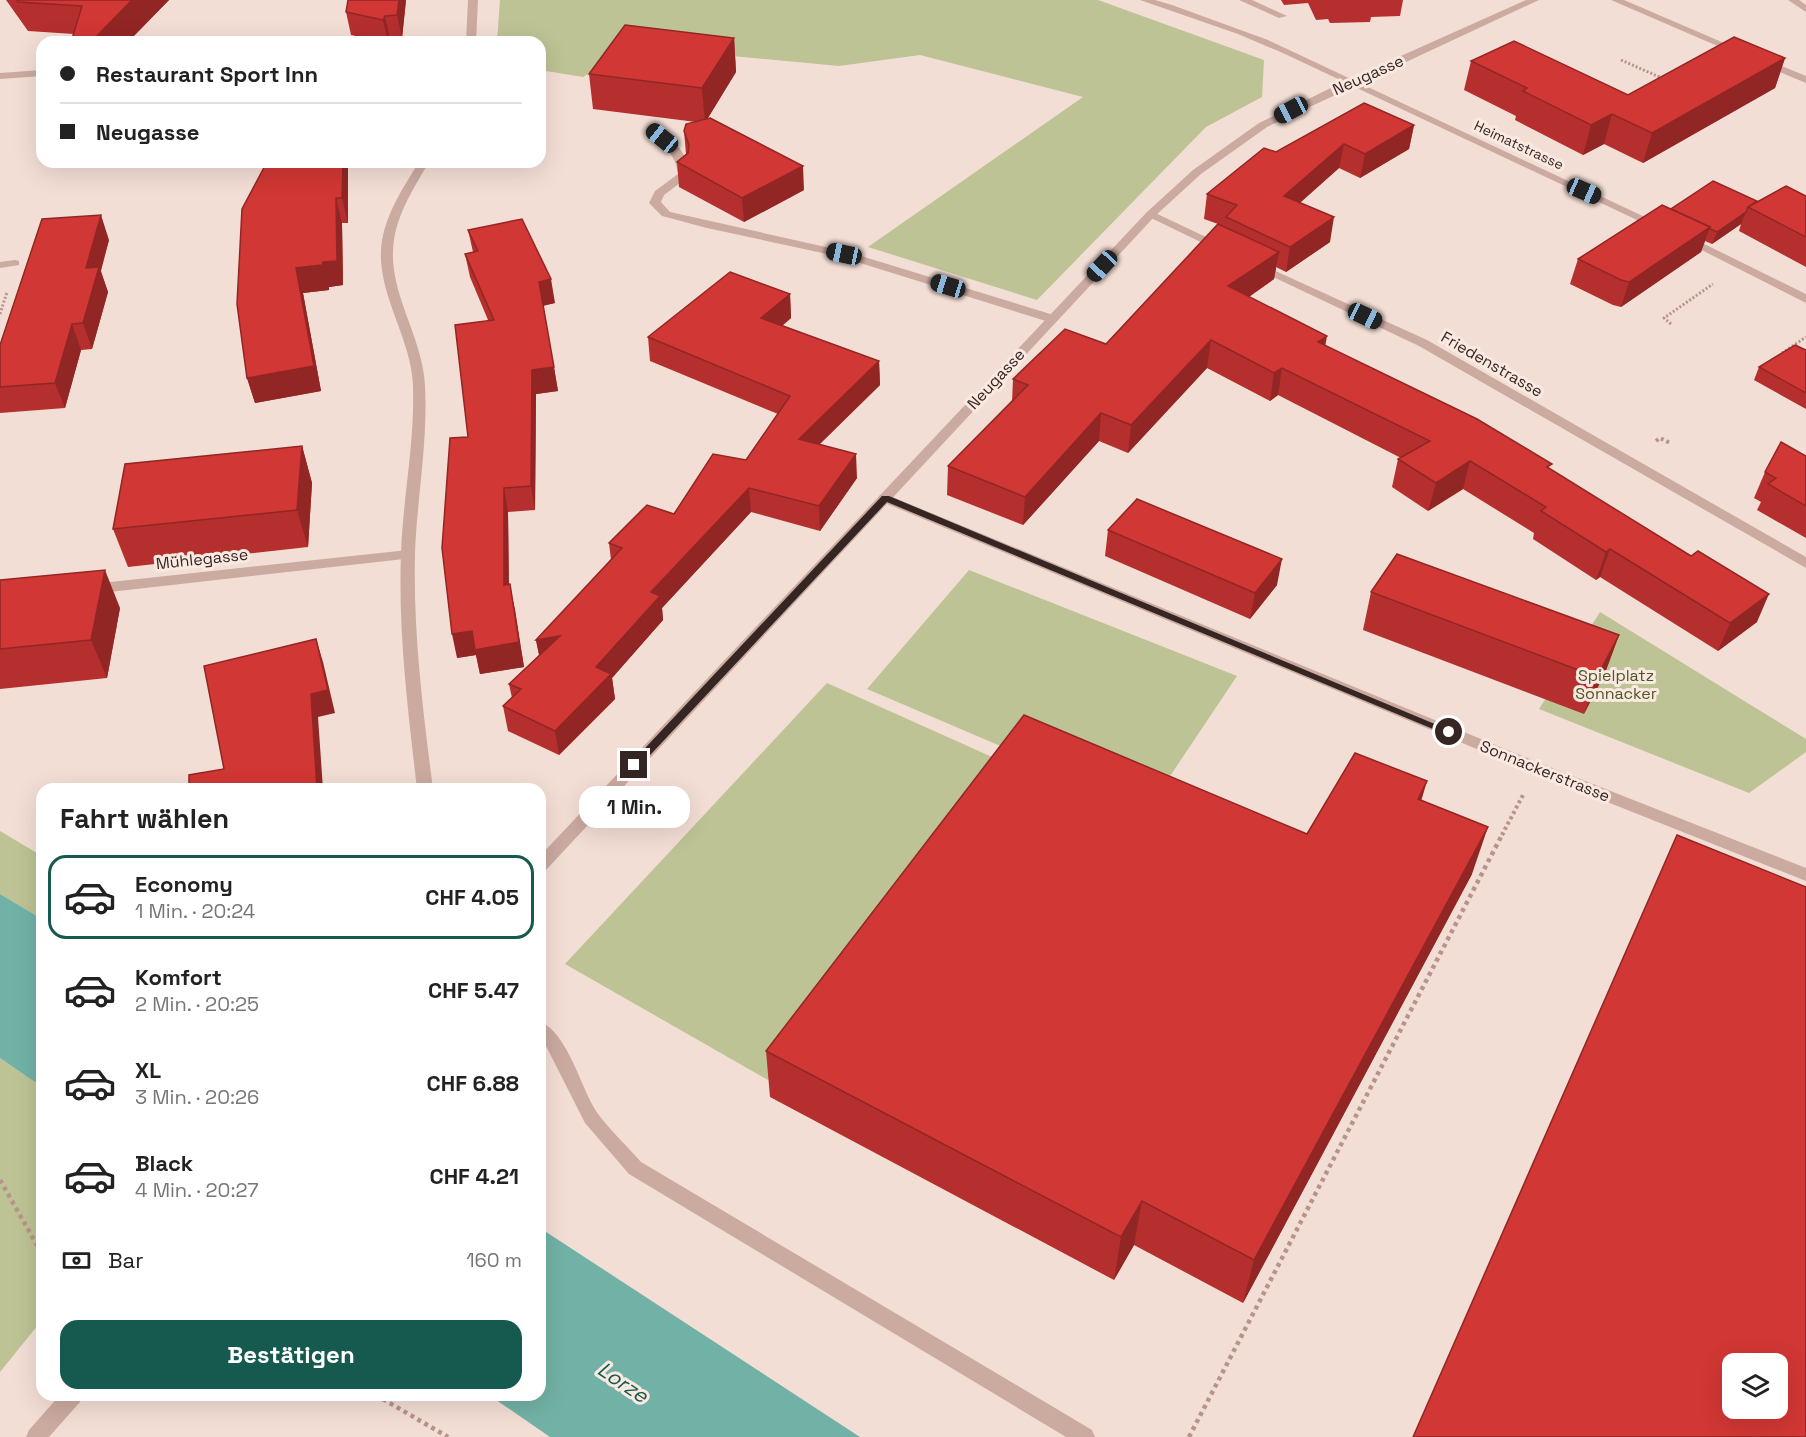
<!DOCTYPE html>
<html lang="de">
<meta charset="utf-8">
<style>
body{margin:0;font-family:"Space Grotesk",sans-serif;background:#f6f6f6;color:#222;height:100vh;display:flex;flex-direction:column;font-size:22px;white-space:nowrap}
*{box-sizing:border-box;margin:0}
p{font-size:20px;color:#767676}
.icon{flex:none;width:33px;height:33px;fill:none;stroke:currentColor;stroke-width:2;stroke-linecap:round;stroke-linejoin:round}
.map{position:relative;flex:1;overflow:hidden}
.drawer{position:absolute;left:36px;top:783px;width:510px;height:618px;display:flex;flex-direction:column;background:#fff;border-radius:18px;box-shadow:0 6px 24px #0002}
.drawer>*{flex:none}
.top-card{position:absolute;left:36px;top:36px;width:510px;height:132px;border-radius:18px;box-shadow:0 6px 24px #0002;display:grid;align-content:center;height:132px;padding:0 24px;background:#fff}
.fabs{position:absolute;left:1722px;top:1353px;display:grid;gap:12px}
.fabs a{display:grid;place-items:center;width:66px;height:66px;border-radius:12px;background:#fff;box-shadow:0 6px 24px #0002;font-size:30px}
.end{position:absolute;width:27px;height:27px;margin:-14px;border:8px solid #352624;background:#fff;box-shadow:0 0 0 3px #fff}
.from{border-radius:50%}
.bubble{position:absolute;height:42px;border-radius:18px;background:#fff;box-shadow:0 6px 24px #0002;font-size:20px;font-weight:700;line-height:42px;text-align:center}
.car{position:absolute;width:18px;height:36px;margin:-18px -9px;border-radius:8px;box-shadow:0 0 4px 2px #0007;background:linear-gradient(#222 24%,#8ab4d8 0 40%,#222 0 76%,#8ab4d8 0 86%,#222 0)}
.top-card b{display:flex;align-items:center;gap:21px;height:57px;font-size:22px}
.top-card b+b{border-top:2px solid #e0e0e0}
.top-card i{width:15px;height:15px;background:#222}
ul{padding:0;list-style:none}
li{display:flex;align-items:center;gap:18px;height:84px;margin:0 12px 9px;padding:0 12px;border:3px solid transparent;border-radius:18px}
li div{flex:1}
li b{display:block;font-size:22px}
li em{font-style:normal;font-weight:700}
li.active{border-color:#16594e}
li>.icon{width:54px;height:54px;stroke-width:1.5}
h2{padding:0 24px;font-size:27px;line-height:72px}
.pay{display:flex;align-items:center;gap:15px;height:66px;padding:0 24px;font-size:22px}
.pay p{margin-inline-start:auto}
.primary-button{display:flex;gap:12px;margin-top:auto;padding:12px 24px}
.primary-button a{flex:1;height:69px;border-radius:18px;background:#16594e;color:#fff;font-size:24px;font-weight:700;line-height:69px;text-align:center}
.map>svg:first-child{display:block}
.green{fill:#bdc394}
.water{fill:#72b2a6}
.lines{fill:none;stroke-linecap:round;stroke-linejoin:round}
.path-far2{stroke:#b7948a;stroke-width:3;stroke-dasharray:2 2;stroke-linecap:butt}
.path-far1{stroke:#b7948a;stroke-width:4;stroke-dasharray:3 3;stroke-linecap:butt}
.path{stroke:#b7948a;stroke-width:4.5;stroke-dasharray:4 4;stroke-linecap:butt}
.service{fill:#cbaaa0;fill-rule:evenodd}
.minor{fill:#cbaaa0;fill-rule:evenodd}
.tertiary{fill:#cbaaa0;fill-rule:evenodd}
.wall{fill:#b42f2d}
.shaded-wall{fill:#922624}
.building{fill:#d13734;stroke:#922624;stroke-width:1.5;fill-rule:evenodd}
.route{fill:#352624}
.labels{text-anchor:middle;dominant-baseline:central;stroke-width:6;stroke-linejoin:round;paint-order:stroke}
.far-street-label{font-size:14px;fill:#352624;stroke:#fae9e1}
.street-label{font-size:16px;fill:#352624;stroke:#fae9e1}
.park-label{font-size:16px;fill:#4e5526;stroke:#fae9e1}
.near-water-label{font-size:21px;font-style:italic;fill:#16594e;stroke:#fae9e1}
</style>
<div class="map">
<svg width="1806" height="1437" viewBox="0 0 1806 1437">
<rect width="100%" height="100%" fill="#f3ded5"/>
<!-- green -->
<g class="green">
<polygon points="500,0 1098,0 1264,60 1262,97 1206,127 1037,300 868,247 1083,97 920,55 839,66 636,47 583,77 540,70 540,42 497,42"/>
<polygon points="969,570 1237,676 1148,809 867,689"/>
<polygon points="1600,612 1806,739 1806,752 1749,793 1539,709"/>
<polygon points="827,683 1010,765 768,1080 565,964"/>
<polygon points="0,831 42,856 42,919 0,894"/>
<polygon points="0,1058 42,1087 42,1320 0,1372"/>
</g>
<!-- water -->
<g class="water">
<polygon points="0,894 42,919 42,1087 0,1058"/>
<polygon points="540,1228 860,1437 550,1437 489,1395 540,1395"/>
</g>
<g class="lines">
<!-- path-far2 -->
<g class="path-far2">
<polyline points="1621,60 1664,79"/>
<polyline points="0,314 7,292"/>
<polyline points="1671,324 1664,318 1713,284"/>
<polyline points="1782,353 1806,337"/>
</g>
<!-- path-far1 -->
<g class="path-far1">
<polyline points="1656,441 1660,438 1670,443"/>
<polyline points="1502,835 1523,795"/>
</g>
<!-- path -->
<g class="path">
<polyline points="0,1180 42,1254"/>
<polyline points="376,1395 448,1437"/>
<polyline points="1189,1437 1503,833"/>
</g>
<!-- service -->
<g class="service">
<polygon points="1239,0 1252,0 1287,16 1279,18"/>
<polygon points="1788,0 1799,0 1806,5 1806,12"/>
<path d="M 652,127 C 669,133 694,158 688,177 L 664,195 L 661,202 L 670,212 L 848,252 L 1057,316 L 1059,319 L 1053,323 L 1049,322 L 841,257 L 707,228 L 662,216 L 649,203 L 655,191 L 678,174 C 676,152 660,145 647,130 Z"/>
<polygon points="408,550 413,552 415,555 413,558 92,594 85,589 92,584"/>
<path d="M 540,1022 C 568,1032 581,1090 598,1114 C 611,1131 627,1146 641,1162 L 1092,1430 L 1095,1437 L 1066,1437 L 629,1174 L 585,1123 L 546,1046 L 540,1040 Z"/>
</g>
<!-- minor -->
<g class="minor">
<polygon points="468,0 478,0 476,42 466,42"/>
<polygon points="1140,0 1155,0 1172,5 1268,40 1664,226 1662,228 1654,228 1285,54 1238,34"/>
<polygon points="1611,0 1624,0 1745,52 1736,54"/>
<polygon points="1765,59 1806,76 1806,83 1761,64 1760,62"/>
<polygon points="42,70 42,76 0,79 0,73"/>
<path d="M 419,162 L 429,162 C 415,186 398,212 394,240 C 386,291 423,335 425,386 C 428,442 417,498 415,553 C 413,632 423,711 433,789 L 417,789 C 408,711 398,632 401,553 C 403,497 415,442 413,385 C 411,335 374,291 382,240 C 387,212 404,186 419,162 Z"/>
<polygon points="1151,211 1225,246 1227,248 1225,250 1217,250 1147,216 1145,214"/>
<polygon points="1686,235 1806,294 1806,303 1682,240 1682,236"/>
<polygon points="15,260 19,261 19,265 0,268 0,262"/>
<polygon points="1256,262 1427,340 1806,557 1806,568 1419,346 1252,267 1250,265"/>
<polygon points="885,494 1542,764 1806,868 1806,881 1532,772 880,501 878,498 880,495"/>
</g>
<!-- tertiary -->
<g class="tertiary">
<polygon points="1526,0 1539,0 1267,127 1201,174 1155,216 546,870 540,872 540,856 1147,212 1193,170 1259,123 1345,81"/>
<polygon points="60,1395 83,1395 80,1402 49,1437 26,1437 29,1430"/>
</g>
</g>
<!-- wall -->
<g class="wall">
<polygon points="6,0 169,0 128,42 74,34 28,31"/>
<polygon points="348,0 406,0 402,38 390,39 388,42 384,42 351,35 346,12"/>
<polygon points="1281,0 1403,0 1400,16 1371,17 1370,22 1330,23 1328,19 1316,20 1308,3 1284,5"/>
<polygon points="734,38 736,72 707,119 804,190 744,222 679,187 677,162 686,154 684,131 696,122 593,109 589,74"/>
<polygon points="1785,58 1775,88 1643,163 1604,144 1583,155 1515,120 1516,116 1464,90 1471,61 1628,95"/>
<polygon points="1414,125 1409,149 1360,178 1339,168 1300,203 1330,242 1286,272 1276,267 1274,279 1249,297 1325,346 1550,469 1757,622 1718,651 1600,577 1596,580 1533,539 1534,533 1463,489 1428,511 1392,487 1398,459 1401,458 1278,395 1270,401 1207,368 1128,453 1099,441 1023,525 947,495 948,466 1012,402 1013,379 1106,344 1218,224 1204,219 1207,194 1276,152"/>
<polygon points="267,162 348,162 348,223 342,223 343,285 329,287 329,290 303,293 321,391 255,403 247,378"/>
<polygon points="1806,196 1806,267 1739,231 1741,224 1712,244 1705,241 1701,252 1621,307 1613,305 1570,284 1578,259 1671,209 1757,201"/>
<polygon points="468,230 555,303 543,305 558,391 536,394 535,510 508,512 509,585 515,609 524,667 480,674 476,655 457,658 468,437 488,320 470,277 465,254 473,252"/>
<polygon points="109,240 100,271 108,292 92,349 81,350 65,408 0,413 0,345"/>
<polygon points="790,294 791,318 782,326 879,361 880,385 820,444 857,478 820,531 751,512 662,608 663,620 612,678 615,699 559,755 508,731 503,706 512,698 509,684 539,655 536,640 611,560 609,543 674,514 746,460 778,414 650,361 648,337"/>
<polygon points="1806,350 1806,409 1754,380 1759,367"/>
<polygon points="302,446 312,483 308,547 128,567 113,529"/>
<polygon points="1806,456 1806,538 1757,510 1761,502 1754,498 1765,472"/>
<polygon points="1108,530 1277,585 1250,619 1105,556"/>
<polygon points="0,580 120,608 107,678 0,689"/>
<polygon points="1371,592 1619,635 1605,673 1584,714 1363,630"/>
<polygon points="1421,800 1472,874 1243,1303 1134,1245 1114,1280 770,1097 766,1051 1307,834"/>
</g>
<!-- shaded-wall -->
<g class="shaded-wall">
<polygon points="132,0 169,0 128,42 91,42"/>
<polygon points="399,0 406,0 402,38 397,15"/>
<polygon points="385,16 390,39 388,42 383,20"/>
<polygon points="734,38 736,72 705,123 702,88"/>
<polygon points="1785,58 1775,88 1643,163 1652,133"/>
<polygon points="1612,114 1604,144 1583,155 1591,125"/>
<polygon points="1414,125 1409,149 1360,178 1365,154"/>
<polygon points="1344,144 1339,168 1280,220 1284,196"/>
<polygon points="343,162 348,162 348,223 342,198"/>
<polygon points="803,166 804,190 744,222 742,198"/>
<polygon points="336,198 342,223 343,285 329,287 329,290 303,293 321,391 255,403 247,378 296,268"/>
<polygon points="1746,212 1741,224 1712,244 1717,232"/>
<polygon points="101,215 109,240 101,271 108,292 92,349 83,323 86,268"/>
<polygon points="1334,217 1330,242 1286,272 1290,247"/>
<polygon points="1710,227 1701,252 1621,307 1629,282"/>
<polygon points="1279,252 1274,279 1224,314 1228,286"/>
<polygon points="551,279 555,303 543,306 539,282"/>
<polygon points="790,294 791,318 763,342 761,318"/>
<polygon points="72,324 81,350 65,408 55,383"/>
<polygon points="1327,336 1322,364 1318,342"/>
<polygon points="1211,340 1207,368 1128,453 1131,425"/>
<polygon points="879,361 880,385 800,463 799,439"/>
<polygon points="554,367 558,391 536,394 535,510 531,486 532,370"/>
<polygon points="1282,368 1278,395 1270,401 1274,373"/>
<polygon points="1101,413 1099,441 1023,525 1025,497"/>
<polygon points="302,446 312,483 308,547 297,510"/>
<polygon points="856,454 857,478 820,531 819,506"/>
<polygon points="1470,461 1463,489 1428,511 1436,483"/>
<polygon points="504,488 508,512 509,610 504,585"/>
<polygon points="749,488 751,512 662,608 663,620 612,678 615,699 559,755 555,731 596,667 651,592"/>
<polygon points="1610,549 1600,577 1596,580 1606,552"/>
<polygon points="1282,559 1277,585 1250,619 1255,593"/>
<polygon points="105,570 120,608 107,678 91,640"/>
<polygon points="510,584 524,667 480,674 476,655 457,658 452,634 472,631"/>
<polygon points="1769,594 1757,622 1718,651 1730,623"/>
<polygon points="1619,635 1605,673 1584,714 1597,677"/>
<polygon points="560,636 541,664 536,640"/>
<polygon points="316,639 323,662 335,713 318,717 323,789 317,789 311,694"/>
<polygon points="1427,781 1413,829 1418,799"/>
<polygon points="1488,827 1472,874 1243,1303 1254,1260"/>
<polygon points="1142,1201 1134,1245 1114,1280 1121,1237"/>
</g>
<!-- building -->
<g class="building">
<polygon points="17,0 132,0 91,42 71,42 82,6 18,2"/>
<polygon points="348,0 399,0 397,15 385,16 383,20 346,12"/>
<polygon points="625,25 734,38 702,88 589,74"/>
<polygon points="1734,37 1785,58 1652,133 1612,114 1591,125 1523,91 1527,88 1471,61 1514,41 1628,95"/>
<polygon points="1364,103 1414,125 1365,154 1344,144 1284,196 1334,217 1290,247 1226,217 1237,205 1207,194 1264,148 1276,152"/>
<polygon points="710,118 803,166 742,198 677,162 688,153 689,145 684,131 686,124"/>
<polygon points="267,162 343,162 342,198 336,198 337,261 323,262 322,265 296,268 314,366 247,378 237,304 242,209"/>
<polygon points="1713,181 1757,201 1748,207 1746,212 1717,232 1708,228 1710,227 1671,209"/>
<polygon points="1786,186 1806,196 1806,237 1748,207"/>
<polygon points="1662,205 1710,227 1629,282 1621,280 1578,259"/>
<polygon points="101,215 86,268 99,267 83,323 72,324 55,383 0,387 0,345 42,219"/>
<polygon points="522,219 551,279 539,282 554,367 532,370 531,486 504,488 504,585 510,584 519,642 475,650 472,631 452,634 442,548 450,438 468,437 455,325 494,320 465,254 478,251 468,230"/>
<polygon points="1218,224 1279,252 1228,286 1327,336 1318,342 1477,419 1552,464 1547,467 1691,556 1698,551 1769,594 1730,623 1610,549 1606,552 1541,511 1546,507 1470,461 1436,483 1398,459 1430,441 1282,368 1274,373 1211,340 1131,425 1101,413 1025,497 948,466 1028,385 1013,379 1065,329 1106,344"/>
<polygon points="730,272 790,294 761,318 879,361 799,439 856,454 819,506 749,488 651,592 660,596 596,667 611,674 555,731 503,706 521,689 509,684 560,636 536,640 622,548 609,543 647,505 674,514 713,454 746,460 790,396 648,337"/>
<polygon points="1795,345 1806,350 1806,393 1759,367"/>
<polygon points="1781,442 1806,456 1806,506 1768,484 1776,478 1765,472"/>
<polygon points="302,446 297,510 113,529 125,464"/>
<polygon points="1137,499 1282,559 1255,593 1108,530"/>
<polygon points="1397,554 1619,635 1597,677 1371,592"/>
<polygon points="105,570 91,640 0,649 0,580"/>
<polygon points="316,639 328,690 311,694 317,789 189,789 189,775 224,769 204,666"/>
<polygon points="1024,715 1307,834 1355,753 1427,781 1418,799 1488,827 1254,1260 1142,1201 1121,1237 766,1051"/>
<path d="M 1677,835 L 1806,887 L 1806,1437 L 1413,1437 ZM 1732,1364 L 1778,1364 L 1778,1408 L 1732,1408 Z"/>
</g>
<!-- route -->
<polygon class="route" points="882,496 889,496 1454,732 1452,734 1445,734 887,502 638,768 631,768 631,763"/>
<g class="labels">
<!-- far-street labels -->
<g class="far-street-label">
<text transform="translate(1519 145) rotate(25)">Heimatstrasse</text>
</g>
<!-- street labels -->
<g class="street-label">
<text transform="translate(1368 75) rotate(-24)">Neugasse</text>
<text transform="translate(1492 364) rotate(30)">Friedenstrasse</text>
<text transform="translate(996 379) rotate(-47)">Neugasse</text>
<text transform="translate(202 559) rotate(-6)">Mühlegasse</text>
<text transform="translate(1545 771) rotate(22)">Sonnackerstrasse</text>
</g>
<!-- park labels -->
<g class="park-label">
<text x="1616" y="675">Spielplatz<tspan x="1616" dy="18">Sonnacker</tspan></text>
</g>
<!-- near-water labels -->
<g class="near-water-label">
<text transform="translate(623 1382) rotate(34)">Lorze</text>
</g>
</g>
</svg>
<div class="fabs">
<a><svg class="icon" aria-label="layers" viewBox="0 0 24 24"><path d="M12 4l9 5-9 5-9-5zM3 14l9 5 9-5"/></svg></a>
</div>
<i class="end from" style="left:1449px;top:732px"></i>
<i class="end" style="left:634px;top:765px"></i>
<div class="bubble" style="left:579px;top:786px;width:111px">1 Min.</div>
<i class="car" style="left:1291px;top:110px;rotate:242deg"></i>
<i class="car" style="left:662px;top:138px;rotate:309deg"></i>
<i class="car" style="left:1584px;top:191px;rotate:114deg"></i>
<i class="car" style="left:844px;top:254px;rotate:282deg"></i>
<i class="car" style="left:1102px;top:266px;rotate:223deg"></i>
<i class="car" style="left:948px;top:286px;rotate:287deg"></i>
<i class="car" style="left:1365px;top:316px;rotate:115deg"></i>
<div class="top-card">
<b><i class="from"></i>Restaurant Sport Inn</b>
<b><i></i>Neugasse</b>
</div>
<section class="drawer">
<h2>Fahrt wählen</h2>
<ul>
<li class="active"><svg class="icon" aria-label="car" viewBox="0 0 24 24"><path d="M5 17H2v-5l4-1 3-4h7l3 4 3 1v5h-3M9 17h6M6 11h13"/><circle cx="7" cy="17" r="2"/><circle cx="17" cy="17" r="2"/></svg><div><b>Economy</b><p>1 Min. · 20:24</p></div><em>CHF 4.05</em></li>
<li><svg class="icon" aria-label="car" viewBox="0 0 24 24"><path d="M5 17H2v-5l4-1 3-4h7l3 4 3 1v5h-3M9 17h6M6 11h13"/><circle cx="7" cy="17" r="2"/><circle cx="17" cy="17" r="2"/></svg><div><b>Komfort</b><p>2 Min. · 20:25</p></div><em>CHF 5.47</em></li>
<li><svg class="icon" aria-label="car" viewBox="0 0 24 24"><path d="M5 17H2v-5l4-1 3-4h7l3 4 3 1v5h-3M9 17h6M6 11h13"/><circle cx="7" cy="17" r="2"/><circle cx="17" cy="17" r="2"/></svg><div><b>XL</b><p>3 Min. · 20:26</p></div><em>CHF 6.88</em></li>
<li><svg class="icon" aria-label="car" viewBox="0 0 24 24"><path d="M5 17H2v-5l4-1 3-4h7l3 4 3 1v5h-3M9 17h6M6 11h13"/><circle cx="7" cy="17" r="2"/><circle cx="17" cy="17" r="2"/></svg><div><b>Black</b><p>4 Min. · 20:27</p></div><em>CHF 4.21</em></li>
</ul>
<div class="pay"><svg class="icon" aria-label="cash" viewBox="0 0 24 24"><path d="M3 7h18v10H3z"/><circle cx="12" cy="12" r="2"/></svg>Bar<p>160 m</p></div>
<div class="primary-button"><a>Bestätigen</a></div>
</section>
</div>
